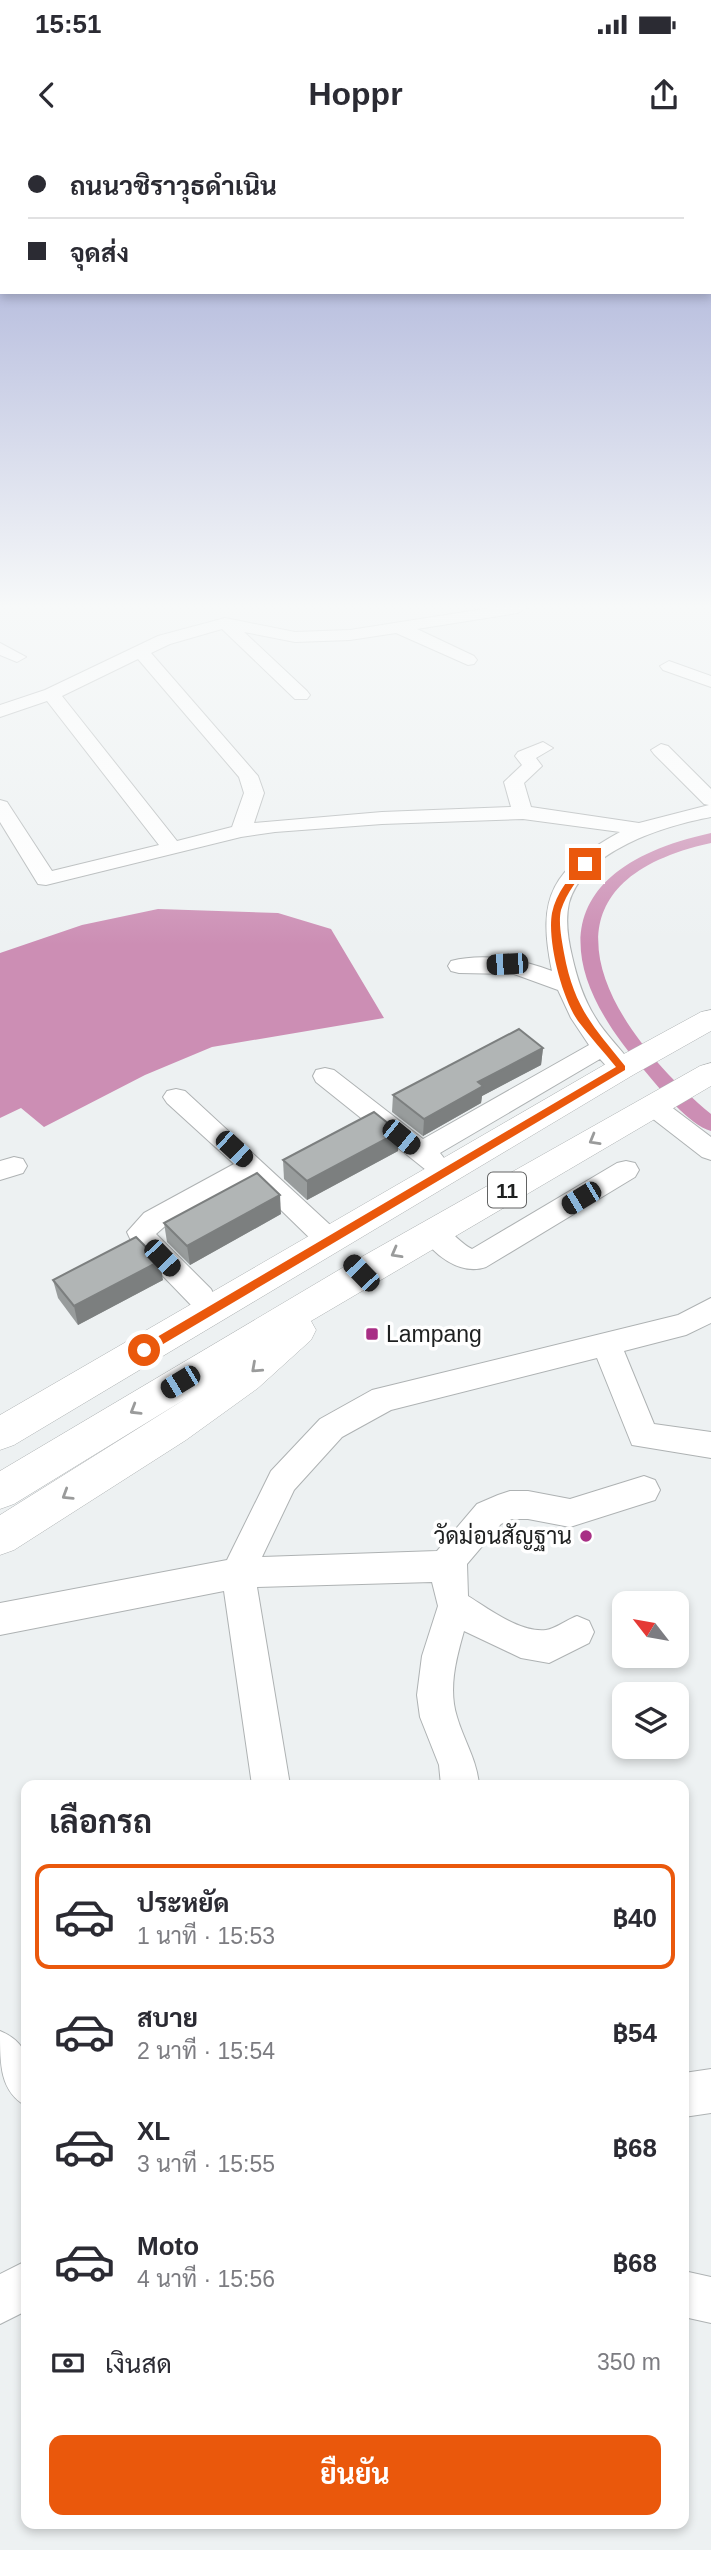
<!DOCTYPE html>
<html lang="th">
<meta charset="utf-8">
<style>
body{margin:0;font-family:Arial,Sarabun,sans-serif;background:#f2f2f3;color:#2b2b33;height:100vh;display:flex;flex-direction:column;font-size:26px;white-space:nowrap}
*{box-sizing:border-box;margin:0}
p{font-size:23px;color:#7c7c81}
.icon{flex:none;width:38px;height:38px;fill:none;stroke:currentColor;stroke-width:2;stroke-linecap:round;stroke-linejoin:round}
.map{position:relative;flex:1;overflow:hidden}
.sheet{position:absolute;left:21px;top:1640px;width:668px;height:749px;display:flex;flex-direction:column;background:#fff;border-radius:14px;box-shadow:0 4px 10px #0003}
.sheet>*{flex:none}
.hud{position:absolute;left:0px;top:0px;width:712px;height:154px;box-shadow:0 4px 10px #0003;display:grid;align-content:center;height:154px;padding:0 28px;background:#fff}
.needle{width:46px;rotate:301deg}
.fabs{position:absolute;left:612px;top:1451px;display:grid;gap:14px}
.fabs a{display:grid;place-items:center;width:77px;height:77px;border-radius:14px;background:#fff;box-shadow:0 4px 10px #0003;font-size:35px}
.end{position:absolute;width:32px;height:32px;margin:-16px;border:9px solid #ea580c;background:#fff;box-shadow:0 0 0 4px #fff}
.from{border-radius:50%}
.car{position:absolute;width:21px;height:42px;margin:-21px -10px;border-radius:9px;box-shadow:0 0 5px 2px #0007;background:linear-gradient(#222 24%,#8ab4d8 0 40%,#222 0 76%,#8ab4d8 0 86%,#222 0)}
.hud b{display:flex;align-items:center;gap:24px;height:66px;font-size:26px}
.hud b+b{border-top:2px solid #e1e1e2}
.hud i{width:18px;height:18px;background:#2b2b33}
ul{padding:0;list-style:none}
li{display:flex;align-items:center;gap:21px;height:105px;margin:0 14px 10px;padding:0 14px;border:4px solid transparent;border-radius:14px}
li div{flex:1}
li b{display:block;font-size:26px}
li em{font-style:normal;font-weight:700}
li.on{border-color:#ea580c}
li>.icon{width:63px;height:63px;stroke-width:1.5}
h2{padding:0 28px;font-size:32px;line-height:84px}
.pay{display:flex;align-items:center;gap:18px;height:77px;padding:0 28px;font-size:26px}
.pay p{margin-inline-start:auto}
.primary-button{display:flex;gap:14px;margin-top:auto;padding:14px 28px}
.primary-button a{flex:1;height:80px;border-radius:14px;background:#ea580c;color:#fff;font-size:28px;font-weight:700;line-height:80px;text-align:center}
.status{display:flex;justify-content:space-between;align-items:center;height:49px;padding:0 35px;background:#fff;direction:ltr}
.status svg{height:19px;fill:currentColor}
header{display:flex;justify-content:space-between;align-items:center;height:91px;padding:0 28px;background:#fff;font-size:32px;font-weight:700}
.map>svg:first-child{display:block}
.water{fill:#cc8eb4}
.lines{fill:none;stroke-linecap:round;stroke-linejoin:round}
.canal{fill:#cc8eb4;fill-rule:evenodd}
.minor-casing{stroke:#aeb2b3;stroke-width:2}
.major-casing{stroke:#aeb2b3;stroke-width:1}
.minor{fill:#fff;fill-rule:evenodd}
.major{fill:#fff;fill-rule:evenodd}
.wall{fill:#989c9c}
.shaded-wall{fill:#7c7f7f}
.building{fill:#b1b5b5;stroke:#7c7f7f;stroke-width:2}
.oneway{stroke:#9a9b9b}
.route{fill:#ea580c}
.poi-dot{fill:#a82f85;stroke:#fff;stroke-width:2.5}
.labels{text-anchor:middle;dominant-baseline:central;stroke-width:7;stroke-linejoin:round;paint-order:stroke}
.shield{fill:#fff;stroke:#626363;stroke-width:2}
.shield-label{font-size:21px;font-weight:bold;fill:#1e2020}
.poi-label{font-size:23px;fill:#1e2020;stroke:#fff;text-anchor:start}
</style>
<div class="status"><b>15:51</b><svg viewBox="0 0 49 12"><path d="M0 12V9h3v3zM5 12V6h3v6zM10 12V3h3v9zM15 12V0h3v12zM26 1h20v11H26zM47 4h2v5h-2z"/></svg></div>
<header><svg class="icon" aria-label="back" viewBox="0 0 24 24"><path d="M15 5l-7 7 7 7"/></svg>Hoppr<svg class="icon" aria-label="share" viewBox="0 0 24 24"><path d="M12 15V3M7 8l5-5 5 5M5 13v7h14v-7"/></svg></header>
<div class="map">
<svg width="711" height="2410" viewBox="0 0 711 2410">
<rect width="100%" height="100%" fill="#edf1f2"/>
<!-- water -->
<polygon class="water" points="158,769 278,773 331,789 384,878 212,907 145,935 44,987 21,968 0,978 0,813 82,785"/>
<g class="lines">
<!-- canal -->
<path class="canal" d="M 711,693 L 711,703 C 519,745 609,890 711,974 L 711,991 C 689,985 659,948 644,930 C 547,820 555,727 711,693 Z"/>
<!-- minor casing -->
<g class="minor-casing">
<g id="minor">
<path d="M 490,468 L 526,468 L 518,473 L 417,489 L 474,516 L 477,520 L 474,524 L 468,525 L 396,493 L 350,500 L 295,502 L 244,492 L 307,551 L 310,555 L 307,559 L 295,559 L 222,489 L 170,504 L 151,513 L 258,636 L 264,653 L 254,683 L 382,672 L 511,667 L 504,642 L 522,625 L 515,616 L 518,612 L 543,602 L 553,608 L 536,618 L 542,626 L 524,643 L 531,667 L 639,683 L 709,665 L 704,664 L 654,614 L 651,610 L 661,604 L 668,606 L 711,649 L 711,677 C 664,686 584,710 569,763 C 565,781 568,799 572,816 C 577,838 583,858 595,877 C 606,896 623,910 634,928 L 631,934 C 615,938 610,930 600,919 L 440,1013 L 448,1023 L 444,1030 L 435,1032 L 426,1030 L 316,942 L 313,936 L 316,930 L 325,928 L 334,930 L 423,999 L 589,905 L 571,878 L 558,850 L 514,834 L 459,833 L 451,831 L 448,826 L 451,821 C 483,813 521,819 552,831 C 536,755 553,729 620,692 L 523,679 L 382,684 L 275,692 L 241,697 L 46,745 L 38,744 L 0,682 L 0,660 L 7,662 L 52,731 L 159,705 L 47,561 L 0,577 L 0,565 L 45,550 L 158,496 L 225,478 L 295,492 L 350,490 ZM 138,519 L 239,637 L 244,653 L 232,687 L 177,701 L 62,556 Z"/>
<polygon points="0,503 26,517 17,522 0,515"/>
<polygon points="669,521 711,536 711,547 663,530 660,526"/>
<polygon points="176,949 185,951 340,1094 344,1101 340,1108 330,1111 320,1108 249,1039 164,1087 156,1094 211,1149 215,1157 211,1165 201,1168 191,1165 133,1105 127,1092 144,1073 234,1024 167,963 163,957 167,951"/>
<polygon points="653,957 662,960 711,997 711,1020 702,1017 644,972 640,966 644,960"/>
<polygon points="14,1017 23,1019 27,1026 23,1033 0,1040 0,1021"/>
<path d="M 626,1021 L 635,1023 L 639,1030 L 635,1037 L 486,1127 C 460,1136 432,1114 419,1092 L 423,1085 C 446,1078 454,1100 472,1109 L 617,1023 Z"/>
<path d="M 711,1158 L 711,1183 L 686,1195 L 624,1211 L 654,1284 L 711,1292 L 711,1318 L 632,1305 L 597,1218 L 391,1270 L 342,1297 L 294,1350 L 262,1417 L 437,1411 L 477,1364 L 498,1355 L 510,1351 L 528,1351 L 570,1359 L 644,1336 L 655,1340 L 660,1350 L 655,1360 L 570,1387 L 528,1379 L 512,1379 L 501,1384 L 467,1424 L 468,1456 C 489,1469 520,1493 546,1490 C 555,1489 568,1479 577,1476 L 589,1481 L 594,1492 L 589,1503 L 549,1523 L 521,1518 L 464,1491 C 456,1519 448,1549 457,1577 C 464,1601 477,1620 479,1645 L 441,1645 L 439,1625 L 420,1577 L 417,1555 L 422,1516 L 438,1466 L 432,1442 L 257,1447 L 290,1645 L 252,1645 L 224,1451 L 0,1495 L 0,1463 L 227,1420 L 271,1331 L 320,1279 L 372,1250 L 678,1175 Z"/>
<path d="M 0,1891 C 36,1906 28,1933 26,1966 C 0,1951 0,1925 0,1891 Z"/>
<polygon points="711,1929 711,1973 684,1977 684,1933"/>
<polygon points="26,2121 26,2171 0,2184 0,2134"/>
<polygon points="684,2131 711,2137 711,2183 684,2177"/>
</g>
</g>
<!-- major casing -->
<g class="major-casing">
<g id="major">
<polygon points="711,870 711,891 633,935 14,1305 0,1310 0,1275 611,921 701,872"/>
<polygon points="711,923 711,946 311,1181 316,1190 311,1200 258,1248 186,1300 14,1410 0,1415 0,1375 190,1256 14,1364 0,1369 0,1331 349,1124 700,926"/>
</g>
</g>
<!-- minor -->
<use href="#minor" class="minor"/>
<!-- major -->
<use href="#major" class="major"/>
</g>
<!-- wall -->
<g class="wall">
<polygon points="543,908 541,925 482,956 481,963 423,996 392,972 393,955"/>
<polygon points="398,1011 307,1060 284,1039 283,1020"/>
<polygon points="281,1074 190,1125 167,1102 164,1083"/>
<polygon points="53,1140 163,1140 78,1185 58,1158"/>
</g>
<!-- shaded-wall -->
<g class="shaded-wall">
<polygon points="543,908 541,925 482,956 481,963 423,996 424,979 478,942"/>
<polygon points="399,992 398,1011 307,1060 307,1041"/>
<polygon points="280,1055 281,1074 190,1125 187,1106"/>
<polygon points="160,1121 163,1140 78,1185 74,1166"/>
</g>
<!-- building -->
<g class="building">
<polygon points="519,889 543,908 478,942 483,946 424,979 393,955"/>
<polygon points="374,972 399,992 307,1041 283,1020"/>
<polygon points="257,1033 280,1055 187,1106 164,1083"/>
<polygon points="136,1097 160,1121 74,1166 53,1140"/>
</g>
<!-- one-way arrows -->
<defs><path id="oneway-chevron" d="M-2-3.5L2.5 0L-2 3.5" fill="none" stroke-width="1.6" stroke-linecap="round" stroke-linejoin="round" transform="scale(1.75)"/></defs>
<g class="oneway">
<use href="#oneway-chevron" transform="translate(594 1000) rotate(150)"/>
<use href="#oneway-chevron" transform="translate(396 1113) rotate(151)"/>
<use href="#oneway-chevron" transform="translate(256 1228) rotate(138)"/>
<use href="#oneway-chevron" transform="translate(135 1270) rotate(149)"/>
<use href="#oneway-chevron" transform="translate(67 1355) rotate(148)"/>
</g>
<!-- sky -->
<linearGradient id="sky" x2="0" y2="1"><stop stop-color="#9da5d3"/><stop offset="0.58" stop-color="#f7f9f9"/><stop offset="1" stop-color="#f7f9f9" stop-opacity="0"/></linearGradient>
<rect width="711" height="805" fill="url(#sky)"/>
<!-- route -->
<path class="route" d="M 582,722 L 589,724 C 578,739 567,752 561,770 C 558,783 562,801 564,813 C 574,867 592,885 625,926 L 625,930 L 148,1213 L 140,1213 L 140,1207 L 616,927 C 604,912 590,897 578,881 C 562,858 547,801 552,773 C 556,753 570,737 582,722 Z"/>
<!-- markers -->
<g class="poi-dot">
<rect x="365" y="1187" width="14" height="14" rx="3.5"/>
<circle cx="586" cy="1396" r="7"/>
</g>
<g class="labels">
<!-- shield labels -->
<rect class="shield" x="488" y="1032.5" width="38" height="35" rx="5"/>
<g class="shield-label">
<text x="507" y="1050">11</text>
</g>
<!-- poi labels -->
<g class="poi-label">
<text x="386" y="1194">Lampang</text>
<text x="572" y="1396" text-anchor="end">วัดม่อนสัญฐาน</text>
</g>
</g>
</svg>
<div class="fabs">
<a><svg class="needle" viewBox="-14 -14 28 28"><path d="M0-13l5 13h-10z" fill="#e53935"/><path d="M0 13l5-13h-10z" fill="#7c7c81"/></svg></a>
<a><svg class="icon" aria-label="layers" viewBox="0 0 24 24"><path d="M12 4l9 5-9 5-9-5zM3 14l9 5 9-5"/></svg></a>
</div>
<i class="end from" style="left:144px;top:1210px"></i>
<i class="end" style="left:585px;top:724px"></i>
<i class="car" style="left:507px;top:824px;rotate:267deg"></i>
<i class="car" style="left:401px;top:997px;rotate:129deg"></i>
<i class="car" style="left:234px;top:1009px;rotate:133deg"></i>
<i class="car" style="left:581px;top:1058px;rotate:239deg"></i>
<i class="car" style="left:162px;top:1118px;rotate:136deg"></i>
<i class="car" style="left:361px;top:1133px;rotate:316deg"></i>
<i class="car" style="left:180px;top:1242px;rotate:239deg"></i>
<div class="hud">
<b><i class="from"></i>ถนนวชิราวุธดำเนิน</b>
<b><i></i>จุดส่ง</b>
</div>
<section class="sheet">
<h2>เลือกรถ</h2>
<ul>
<li class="on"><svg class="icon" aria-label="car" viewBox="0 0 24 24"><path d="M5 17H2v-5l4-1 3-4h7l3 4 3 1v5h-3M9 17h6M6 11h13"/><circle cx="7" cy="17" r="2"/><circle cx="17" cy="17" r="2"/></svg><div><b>ประหยัด</b><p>1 นาที · 15:53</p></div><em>฿40</em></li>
<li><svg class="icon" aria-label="car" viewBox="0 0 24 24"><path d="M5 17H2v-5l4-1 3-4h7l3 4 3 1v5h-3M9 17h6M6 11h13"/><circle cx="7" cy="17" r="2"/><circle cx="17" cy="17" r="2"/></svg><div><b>สบาย</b><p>2 นาที · 15:54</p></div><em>฿54</em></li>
<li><svg class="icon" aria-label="car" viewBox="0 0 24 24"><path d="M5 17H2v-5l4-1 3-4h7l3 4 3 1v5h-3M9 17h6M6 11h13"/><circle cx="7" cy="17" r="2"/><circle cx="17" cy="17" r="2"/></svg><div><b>XL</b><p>3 นาที · 15:55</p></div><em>฿68</em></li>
<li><svg class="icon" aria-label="car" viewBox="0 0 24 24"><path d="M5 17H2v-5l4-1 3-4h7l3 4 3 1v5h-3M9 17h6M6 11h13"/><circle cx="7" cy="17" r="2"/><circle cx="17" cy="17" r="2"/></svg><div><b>Moto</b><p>4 นาที · 15:56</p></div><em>฿68</em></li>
</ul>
<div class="pay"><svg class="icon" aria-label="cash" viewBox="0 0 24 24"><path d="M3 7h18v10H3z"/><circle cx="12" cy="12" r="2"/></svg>เงินสด<p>350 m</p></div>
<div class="primary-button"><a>ยืนยัน</a></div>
</section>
</div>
